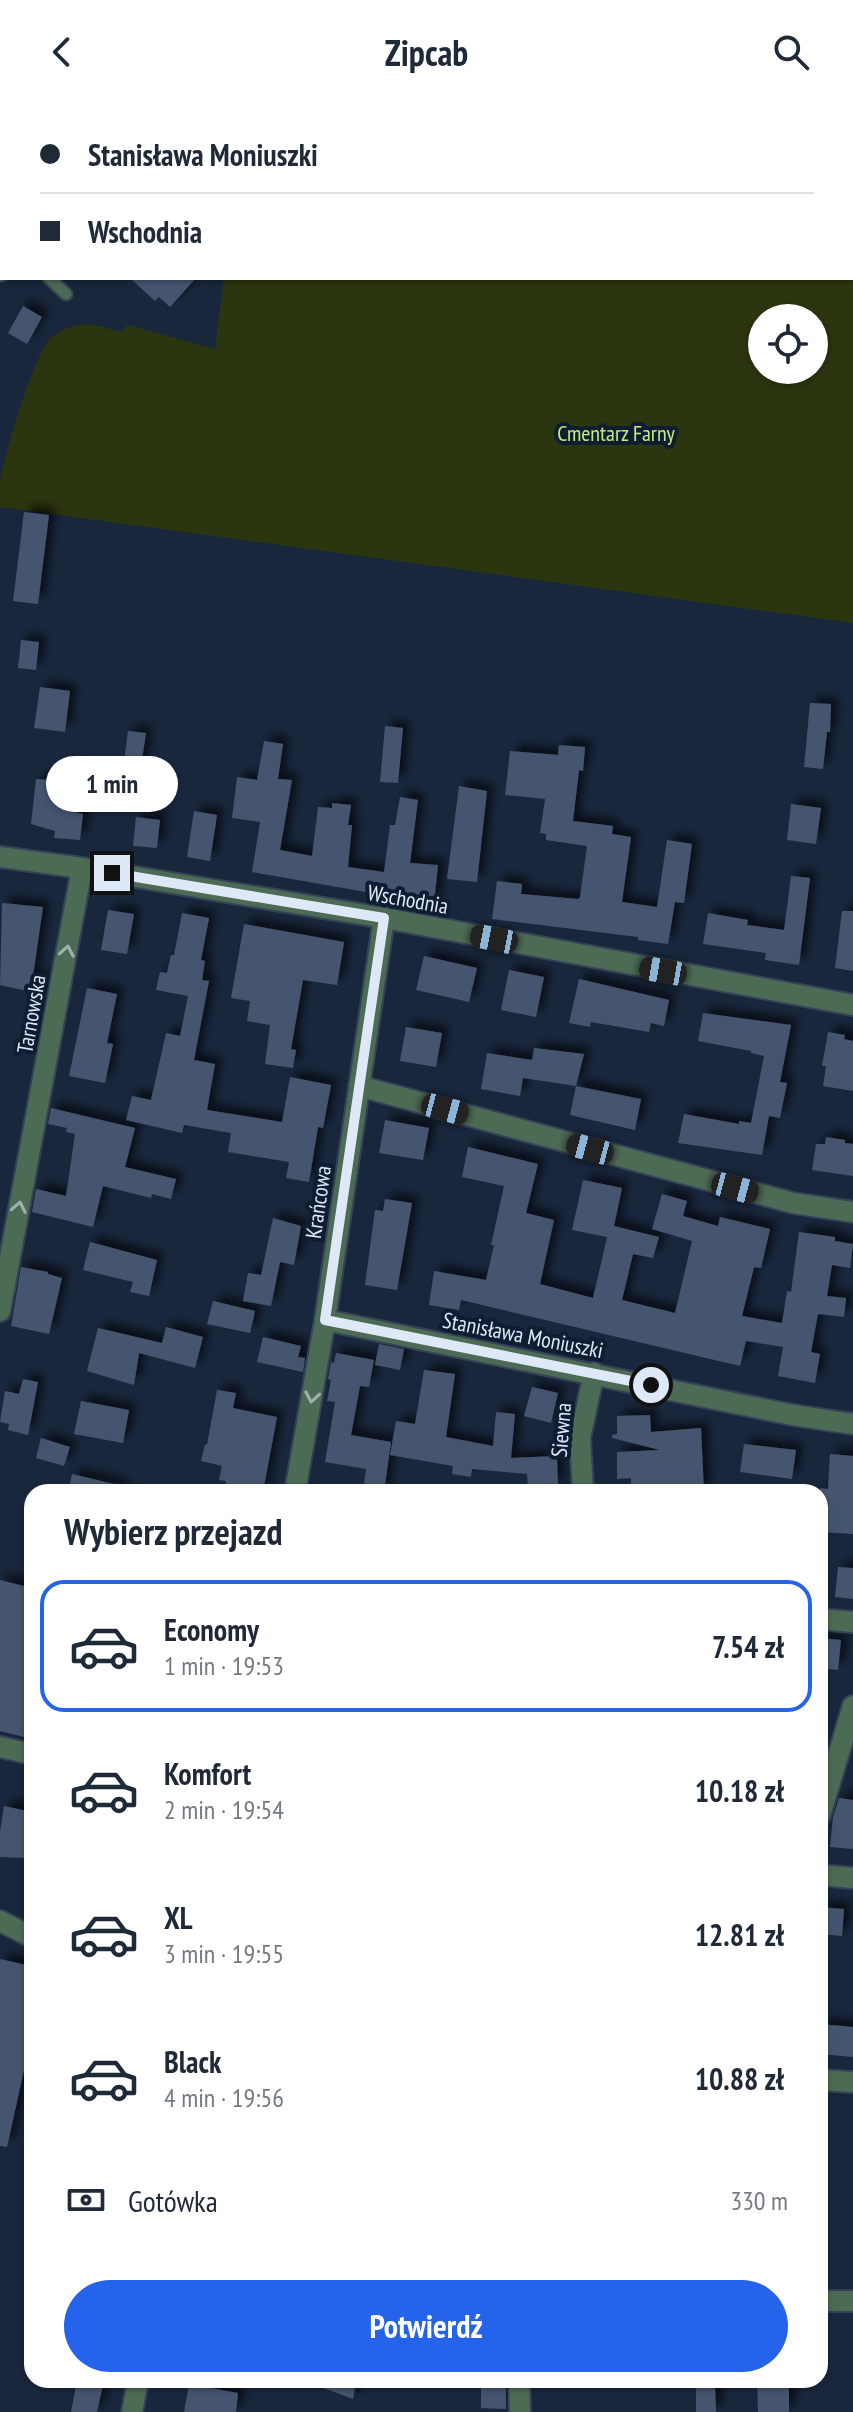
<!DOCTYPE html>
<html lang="pl">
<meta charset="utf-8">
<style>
body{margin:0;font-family:"PT Sans Narrow",sans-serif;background:#f2f2f3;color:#1f2937;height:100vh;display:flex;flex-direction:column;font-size:30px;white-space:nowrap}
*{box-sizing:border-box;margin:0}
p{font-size:26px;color:#747a83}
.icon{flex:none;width:44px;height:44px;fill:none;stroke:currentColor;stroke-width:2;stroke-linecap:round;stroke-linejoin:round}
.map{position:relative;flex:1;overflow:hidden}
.details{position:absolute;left:24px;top:1380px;width:804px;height:904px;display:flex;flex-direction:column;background:#fff;border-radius:24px;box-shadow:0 2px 6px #0004}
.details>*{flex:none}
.banner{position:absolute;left:0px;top:0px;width:854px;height:176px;box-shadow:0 2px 6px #0004;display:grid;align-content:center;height:176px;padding:0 40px;background:#fff}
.fabs{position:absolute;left:748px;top:200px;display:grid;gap:16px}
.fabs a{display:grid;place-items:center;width:80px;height:80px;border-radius:50%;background:#fff;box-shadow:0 2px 6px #0004;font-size:40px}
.end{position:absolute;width:36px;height:36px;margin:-18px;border:10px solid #dee8f7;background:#111;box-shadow:0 0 0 4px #111}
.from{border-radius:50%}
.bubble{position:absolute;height:56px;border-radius:28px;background:#fff;box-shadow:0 2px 6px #0004;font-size:26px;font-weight:700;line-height:56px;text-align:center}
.car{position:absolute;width:24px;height:48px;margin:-24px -12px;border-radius:10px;box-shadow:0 0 6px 2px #0007;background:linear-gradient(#222 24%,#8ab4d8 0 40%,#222 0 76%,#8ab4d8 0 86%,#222 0)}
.banner b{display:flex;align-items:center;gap:28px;height:76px;font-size:30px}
.banner b+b{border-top:2px solid #e0e1e3}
.banner i{width:20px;height:20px;background:#1f2937}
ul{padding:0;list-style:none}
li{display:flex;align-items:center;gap:24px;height:132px;margin:0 16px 12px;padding:0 24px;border:4px solid transparent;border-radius:24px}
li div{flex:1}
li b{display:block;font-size:30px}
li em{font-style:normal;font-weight:700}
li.current{border-color:#2563eb}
li>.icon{width:72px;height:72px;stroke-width:1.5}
h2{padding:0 40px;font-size:36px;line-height:96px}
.pay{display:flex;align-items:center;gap:20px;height:88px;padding:0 40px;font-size:30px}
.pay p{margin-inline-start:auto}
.button{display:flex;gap:16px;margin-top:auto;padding:16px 40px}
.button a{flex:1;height:92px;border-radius:48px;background:#2563eb;color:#fff;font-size:32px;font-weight:700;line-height:92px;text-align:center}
header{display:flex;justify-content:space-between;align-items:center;height:104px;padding:0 40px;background:#fff;font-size:36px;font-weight:700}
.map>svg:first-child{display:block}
.green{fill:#2b350f;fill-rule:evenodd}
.building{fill:#45556f;filter:url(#shadow)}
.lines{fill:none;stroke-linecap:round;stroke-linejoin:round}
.lane-casing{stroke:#354257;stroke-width:15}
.street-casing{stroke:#354257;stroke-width:24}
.secondary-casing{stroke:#354257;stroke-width:24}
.lane{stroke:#4c6b55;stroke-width:11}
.street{stroke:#4c6b55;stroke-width:20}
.secondary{stroke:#5f916e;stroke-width:20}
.oneway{stroke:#9cb0ae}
.route{stroke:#dee8f7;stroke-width:10}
.labels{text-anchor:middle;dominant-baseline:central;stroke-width:8;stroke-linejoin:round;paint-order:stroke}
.park-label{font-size:22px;fill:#cae97a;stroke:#0f1d33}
.street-label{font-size:22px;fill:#dee8f7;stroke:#0f1d33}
</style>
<header><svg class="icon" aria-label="back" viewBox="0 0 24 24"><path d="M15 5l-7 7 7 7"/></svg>Zipcab<svg class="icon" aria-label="search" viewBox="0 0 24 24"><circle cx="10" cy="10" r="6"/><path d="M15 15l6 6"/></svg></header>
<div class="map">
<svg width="853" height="2308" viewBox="0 0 853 2308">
<defs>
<filter id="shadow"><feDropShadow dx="7" dy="-7" stdDeviation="4" flood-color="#0009"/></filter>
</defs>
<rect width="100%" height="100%" fill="#19273d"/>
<!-- green -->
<path class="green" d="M 246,0 L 853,0 L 853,519 L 0,403 C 0,395 0,387 0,379 C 3,354 35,247 51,234 C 75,214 94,220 120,228 L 128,221 L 215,245 L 224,174 L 852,174 L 852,2 L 246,2 ZM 762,214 L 814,214 L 814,266 L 762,266 Z"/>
<!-- building -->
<g class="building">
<polygon points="130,174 196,174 170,203 159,193 155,197"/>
<polygon points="23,202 42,213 27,240 8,229"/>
<polygon points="24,408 49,411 38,500 13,497"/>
<polygon points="21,536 39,538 36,566 18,564"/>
<polygon points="40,583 70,587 65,628 34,624"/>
<polygon points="810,599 831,600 830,628 827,628 823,665 804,663"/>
<polygon points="385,622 403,624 398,679 380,678"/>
<polygon points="128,627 146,629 139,676 122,673"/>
<polygon points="264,637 283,640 278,675 292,676 280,746 312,752 318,703 332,704 332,699 351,701 348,721 352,721 348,763 384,768 390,721 395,721 400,693 418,696 410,759 438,761 434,800 252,768 260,718 232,714 237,673 257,676"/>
<polygon points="559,641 585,643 583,667 579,666 573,717 613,722 612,730 631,733 622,798 657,803 667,736 692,740 684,799 675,798 668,840 638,836 638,833 492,815 497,777 522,780 521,790 578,795 580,793 587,742 546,736 546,730 540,729 545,695 505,691 510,647 558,651"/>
<polygon points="36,675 59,677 57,694 76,697 74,708 83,710 80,736 54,734 55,727 31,720"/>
<polygon points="459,682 487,687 477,778 447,775"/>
<polygon points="791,700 821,704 816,740 787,736"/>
<polygon points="194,707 217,711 210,757 187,753"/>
<polygon points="136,713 160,716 157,744 133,742"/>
<polygon points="791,772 810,774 799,861 765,856 766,849 703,840 708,809 748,816 747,821 784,826"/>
<polygon points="2,799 43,803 33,872 45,875 41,890 0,881"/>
<polygon points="108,806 134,810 127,850 101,846"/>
<polygon points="842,807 853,807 853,867 835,864"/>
<polygon points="182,809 209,814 201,856 205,857 202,876 209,877 194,956 215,960 207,1006 282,1018 290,973 331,981 323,1024 318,1023 309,1078 286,1074 289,1058 228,1048 231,1029 184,1021 182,1029 126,1016 132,992 151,996 166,929 180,932 188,892 156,886 160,868 167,869 171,851 174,851"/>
<polygon points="244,820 344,838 337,881 303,876 291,945 296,946 293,964 265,960 270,921 247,917 250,897 231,894"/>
<polygon points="424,852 477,864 469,898 416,886"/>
<polygon points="509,866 544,873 536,913 501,906"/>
<polygon points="579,875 669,896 664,922 651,919 649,928 591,918 590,923 569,919"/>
<polygon points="87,884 117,890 107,939 113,940 105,979 69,972"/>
<polygon points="703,909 791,921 780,978 787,979 780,1014 769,1012 762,1051 678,1039 684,1010 739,1020 739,1017 751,1019 764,952 751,949 751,947 698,937"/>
<polygon points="406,923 442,929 436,963 400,957"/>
<polygon points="828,928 845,931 844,935 853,937 853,987 823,982 826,962 822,962"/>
<polygon points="534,944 584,950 576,982 641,995 635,1026 570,1011 576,982 523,974 520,992 481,985 487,949 532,956"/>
<polygon points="51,1004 135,1024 125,1063 176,1075 171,1095 152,1090 151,1094 103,1082 93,1123 32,1108 36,1085 66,1092 75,1030 66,1028 67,1024 48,1020"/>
<polygon points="385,1016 429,1024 423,1056 379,1049"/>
<polygon points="826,1033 845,1036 845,1039 853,1040 853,1072 812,1066 816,1040 825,1040"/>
<polygon points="468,1043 538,1060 526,1109 554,1116 540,1180 593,1194 607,1133 572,1126 583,1076 622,1084 614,1122 659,1133 653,1154 633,1150 622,1196 675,1209 692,1137 652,1125 662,1090 687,1097 683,1112 718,1122 720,1113 770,1125 761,1164 754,1163 742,1212 782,1219 787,1187 791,1188 799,1128 835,1133 835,1137 853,1140 850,1164 832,1161 827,1192 846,1194 844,1213 818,1210 811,1248 820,1250 815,1279 778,1272 783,1243 746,1237 740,1262 461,1196 459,1206 429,1201 434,1167 486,1176 494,1141 491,1141 504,1082 462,1073"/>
<polygon points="385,1095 412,1099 397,1186 365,1181 375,1106 383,1107"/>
<polygon points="273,1114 301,1122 294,1161 280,1158 271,1202 243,1197 248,1169 261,1171"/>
<polygon points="90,1138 157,1156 149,1192 130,1188 133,1178 83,1166"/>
<polygon points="21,1163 48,1168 48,1170 62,1174 49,1230 11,1222"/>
<polygon points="213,1197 255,1207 250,1229 207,1220"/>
<polygon points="166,1223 203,1233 195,1264 139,1249 134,1281 87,1267 98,1224 162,1239"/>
<polygon points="263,1233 301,1242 298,1253 305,1254 303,1268 257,1258"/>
<polygon points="379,1240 404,1245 400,1266 375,1261"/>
<polygon points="336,1249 374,1256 369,1283 360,1282 351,1331 391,1338 384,1388 363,1388 366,1365 325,1358 335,1298 327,1297 331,1276 328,1275 331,1258 334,1259"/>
<polygon points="424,1266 455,1270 446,1333 493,1342 496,1308 515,1310 511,1354 557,1352 558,1381 528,1383 527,1370 472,1365 471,1373 452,1370 453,1362 390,1351 396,1317 415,1320"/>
<polygon points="23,1275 38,1278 28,1331 8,1326 9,1320 0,1318 5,1287 19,1290"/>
<polygon points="532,1283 558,1289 551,1319 524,1312"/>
<polygon points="217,1286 236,1289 233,1304 277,1313 263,1388 224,1388 226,1377 219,1376 222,1362 201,1357 205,1340 207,1341"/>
<polygon points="81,1297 129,1306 123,1339 74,1330"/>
<polygon points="650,1311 651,1328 701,1324 704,1388 631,1388 631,1374 617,1375 617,1348 660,1346 612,1334 612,1331 617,1330 617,1312"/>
<polygon points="41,1334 70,1343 64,1362 36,1354"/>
<polygon points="744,1340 796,1346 792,1375 740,1368"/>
<polygon points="830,1350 853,1352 853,1430 820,1428 820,1384 828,1385"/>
<polygon points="72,1370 122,1382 121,1388 68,1388"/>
<polygon points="838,1463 853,1464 853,1495 835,1493"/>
<polygon points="0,1476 32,1484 32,1635 0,1627"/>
<polygon points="820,1534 841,1536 838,1566 820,1564"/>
<polygon points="839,1694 853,1696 853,1745 830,1743 833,1713"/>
<polygon points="4,1702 32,1708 26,1754 0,1753 0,1728"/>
<polygon points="820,1803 844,1805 842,1832 820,1830"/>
<polygon points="0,1855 26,1861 26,1864 32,1865 32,1930 7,2043 0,2042"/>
<polygon points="820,1920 853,1923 853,1953 820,1950"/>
<polygon points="77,2276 104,2276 97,2308 71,2308"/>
<polygon points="308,2276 356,2276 353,2295 307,2278"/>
<polygon points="481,2276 506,2276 506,2305 481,2304"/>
<polygon points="757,2276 789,2276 789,2308 758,2308"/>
<polygon points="189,2280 238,2289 236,2308 184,2308"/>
<polygon points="715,2282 716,2308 696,2308 696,2283"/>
</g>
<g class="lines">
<!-- lane casing -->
<g class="lane-casing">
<polyline id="lane" points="49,174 66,190"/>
</g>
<!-- street casing -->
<g class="street-casing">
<g id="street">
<polyline points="0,753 82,764 384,814 853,901"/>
<polyline points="359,982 793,1099 853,1108"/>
<polyline points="0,1207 82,764"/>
<polyline points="325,1216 793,1311 853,1320"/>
<polyline points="295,1388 325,1216 384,814"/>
<polyline points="583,1388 580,1334 594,1269"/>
<polyline points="820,1515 853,1518"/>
<polyline points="0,1643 32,1650"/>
<polyline points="820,1711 853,1602"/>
<polyline points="820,1771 853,1774"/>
<polyline points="0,1817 32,1833"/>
<polyline points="820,1976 853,1978"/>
<polyline points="820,2197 853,2197"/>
<polyline points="519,2276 520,2308"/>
<polyline points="132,2308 138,2276"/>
</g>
</g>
<!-- secondary casing -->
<g class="secondary-casing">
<g id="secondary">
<polyline points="149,2 151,0"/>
<polyline points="0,167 2,165"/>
</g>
</g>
<!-- lane -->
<use href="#lane" class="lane"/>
<!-- street -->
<use href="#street" class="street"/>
<!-- secondary -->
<use href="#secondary" class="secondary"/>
</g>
<!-- one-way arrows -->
<defs><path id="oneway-chevron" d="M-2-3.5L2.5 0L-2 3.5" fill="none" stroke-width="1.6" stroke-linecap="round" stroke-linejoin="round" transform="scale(2)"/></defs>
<g class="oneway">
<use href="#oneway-chevron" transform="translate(67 847) rotate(-80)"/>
<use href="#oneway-chevron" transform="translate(19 1103) rotate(-79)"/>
<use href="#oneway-chevron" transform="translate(312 1293) rotate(100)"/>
</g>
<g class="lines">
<!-- route -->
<polyline class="route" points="112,769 384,814 325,1216 651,1281"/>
</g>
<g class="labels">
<!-- park labels -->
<g class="park-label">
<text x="616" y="329">Cmentarz Farny</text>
</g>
<!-- street labels -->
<g class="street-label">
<text transform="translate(408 795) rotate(10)">Wschodnia</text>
<text transform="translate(31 910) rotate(-80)">Tarnowska</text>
<text transform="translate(318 1098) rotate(-82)">Krańcowa</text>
<text transform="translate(523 1231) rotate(11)">Stanisława Moniuszki</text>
<text transform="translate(561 1326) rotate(-85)">Siewna</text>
</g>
</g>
</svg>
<div class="fabs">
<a><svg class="icon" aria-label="locate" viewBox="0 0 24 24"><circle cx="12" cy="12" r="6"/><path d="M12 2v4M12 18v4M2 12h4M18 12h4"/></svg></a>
</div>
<i class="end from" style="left:651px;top:1281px"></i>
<i class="end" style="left:112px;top:769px"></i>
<div class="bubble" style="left:46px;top:652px;width:132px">1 min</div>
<i class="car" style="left:494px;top:835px;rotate:281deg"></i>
<i class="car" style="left:663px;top:867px;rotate:280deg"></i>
<i class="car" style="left:445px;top:1005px;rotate:105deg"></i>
<i class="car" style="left:590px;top:1045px;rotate:285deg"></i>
<i class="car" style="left:735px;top:1084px;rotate:105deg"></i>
<div class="banner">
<b><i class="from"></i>Stanisława Moniuszki</b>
<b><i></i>Wschodnia</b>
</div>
<section class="details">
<h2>Wybierz przejazd</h2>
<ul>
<li class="current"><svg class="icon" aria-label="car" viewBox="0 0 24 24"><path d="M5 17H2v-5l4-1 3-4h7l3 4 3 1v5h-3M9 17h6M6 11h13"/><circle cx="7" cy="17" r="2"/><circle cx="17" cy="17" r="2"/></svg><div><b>Economy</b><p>1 min · 19:53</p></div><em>7.54 zł</em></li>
<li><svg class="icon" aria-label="car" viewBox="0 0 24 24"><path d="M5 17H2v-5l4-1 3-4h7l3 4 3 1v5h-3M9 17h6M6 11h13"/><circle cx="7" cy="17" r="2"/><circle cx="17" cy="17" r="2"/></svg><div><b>Komfort</b><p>2 min · 19:54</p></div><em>10.18 zł</em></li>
<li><svg class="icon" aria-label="car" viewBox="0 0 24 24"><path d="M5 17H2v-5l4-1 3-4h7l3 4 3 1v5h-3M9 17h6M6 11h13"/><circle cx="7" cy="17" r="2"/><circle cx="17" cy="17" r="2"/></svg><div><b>XL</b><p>3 min · 19:55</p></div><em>12.81 zł</em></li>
<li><svg class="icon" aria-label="car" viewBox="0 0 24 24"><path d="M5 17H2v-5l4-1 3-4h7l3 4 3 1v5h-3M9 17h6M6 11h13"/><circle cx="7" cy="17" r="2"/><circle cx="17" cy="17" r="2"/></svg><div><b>Black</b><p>4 min · 19:56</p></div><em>10.88 zł</em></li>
</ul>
<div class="pay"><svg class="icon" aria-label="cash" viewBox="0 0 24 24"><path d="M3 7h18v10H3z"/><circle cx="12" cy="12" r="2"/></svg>Gotówka<p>330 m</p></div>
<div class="button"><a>Potwierdź</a></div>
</section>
</div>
